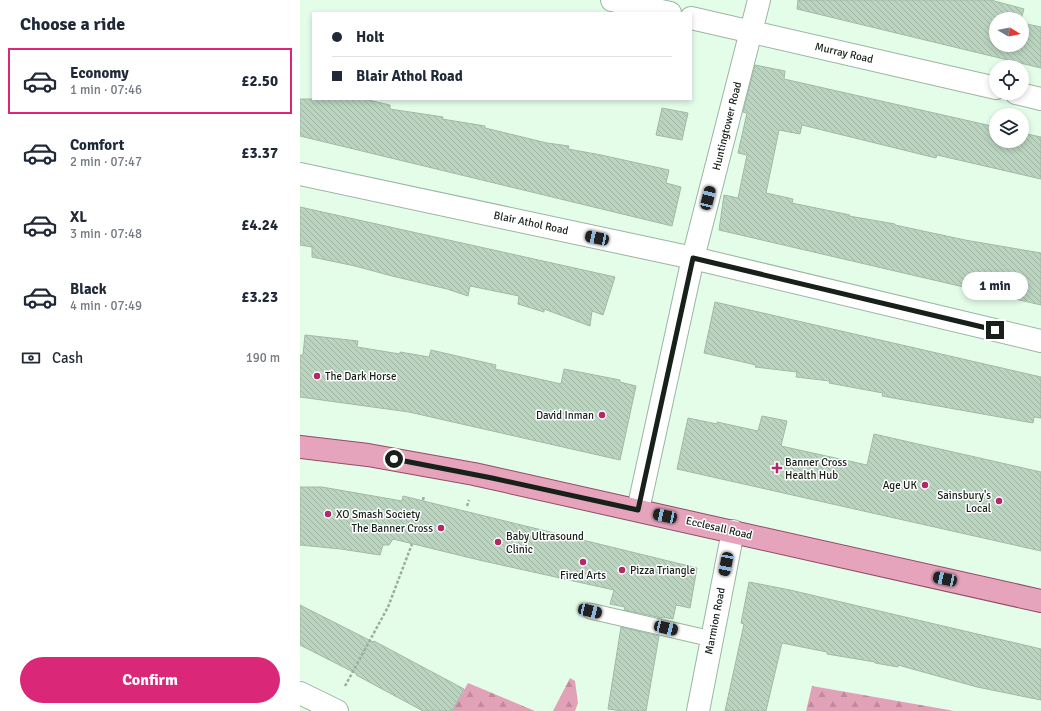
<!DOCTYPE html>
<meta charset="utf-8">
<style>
body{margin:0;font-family:Signika,sans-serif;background:#f2f2f3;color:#1f2937;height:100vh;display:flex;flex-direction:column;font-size:15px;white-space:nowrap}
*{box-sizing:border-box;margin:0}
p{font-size:13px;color:#747a83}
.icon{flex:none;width:22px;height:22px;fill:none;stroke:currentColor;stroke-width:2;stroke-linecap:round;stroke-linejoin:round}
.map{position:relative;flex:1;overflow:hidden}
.details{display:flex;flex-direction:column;background:#fff;width:300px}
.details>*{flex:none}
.hud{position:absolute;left:12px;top:12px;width:380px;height:88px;border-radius:0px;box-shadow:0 2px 6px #0003;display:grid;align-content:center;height:88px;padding:0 20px;background:#fff}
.needle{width:26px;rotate:100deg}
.fabs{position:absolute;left:689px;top:12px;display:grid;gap:8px}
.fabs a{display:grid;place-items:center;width:40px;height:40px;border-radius:50%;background:#fff;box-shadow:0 2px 6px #0003;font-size:20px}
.end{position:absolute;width:18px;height:18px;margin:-9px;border:5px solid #172019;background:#fff;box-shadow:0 0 0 2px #fff}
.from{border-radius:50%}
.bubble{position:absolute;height:28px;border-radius:14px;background:#fff;box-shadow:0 2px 6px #0003;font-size:13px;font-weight:700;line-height:28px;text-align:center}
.car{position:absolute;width:12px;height:24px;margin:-12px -6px;border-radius:5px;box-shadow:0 0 3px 1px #0007;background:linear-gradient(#222 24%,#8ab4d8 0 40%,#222 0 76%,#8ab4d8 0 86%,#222 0)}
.hud b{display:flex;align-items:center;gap:14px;height:38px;font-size:15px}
.hud b+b{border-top:1px solid #e0e1e3}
.hud i{width:10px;height:10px;background:#1f2937}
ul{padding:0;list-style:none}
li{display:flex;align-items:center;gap:12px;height:66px;margin:0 8px 6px;padding:0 12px;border:2px solid transparent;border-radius:0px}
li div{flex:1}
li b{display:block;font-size:15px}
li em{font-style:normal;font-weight:700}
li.active{border-color:#db2777}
li>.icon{width:36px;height:36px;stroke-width:1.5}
h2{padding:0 20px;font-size:18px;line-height:48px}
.pay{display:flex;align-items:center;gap:10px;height:44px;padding:0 20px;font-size:15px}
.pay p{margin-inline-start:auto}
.cta{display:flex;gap:8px;margin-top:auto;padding:8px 20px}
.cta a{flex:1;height:46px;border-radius:24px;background:#db2777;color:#fff;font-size:16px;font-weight:700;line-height:46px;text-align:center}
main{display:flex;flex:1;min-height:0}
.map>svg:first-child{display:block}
.forest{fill:url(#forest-firs)}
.building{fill:url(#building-back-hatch);stroke:#a1baa7}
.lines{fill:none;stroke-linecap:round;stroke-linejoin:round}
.service-casing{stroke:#9db5a2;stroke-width:17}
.minor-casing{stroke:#9db5a2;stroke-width:24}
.tertiary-casing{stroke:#9db5a2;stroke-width:24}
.primary-casing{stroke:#924d66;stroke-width:24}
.path{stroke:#9aae9f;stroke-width:2.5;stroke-dasharray:3 2;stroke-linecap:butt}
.service{stroke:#fff;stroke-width:15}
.minor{stroke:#fff;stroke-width:22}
.tertiary{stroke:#fff;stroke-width:22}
.primary{stroke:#e5a3bc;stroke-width:22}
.route{stroke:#172019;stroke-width:5}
.poi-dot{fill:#b32968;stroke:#fff;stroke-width:1.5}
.labels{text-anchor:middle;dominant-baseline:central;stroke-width:3;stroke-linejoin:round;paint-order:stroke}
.street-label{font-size:11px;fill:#172019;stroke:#fff}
.poi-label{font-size:11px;fill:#172019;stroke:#fff;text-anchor:start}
</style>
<main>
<section class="details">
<h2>Choose a ride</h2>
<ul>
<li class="active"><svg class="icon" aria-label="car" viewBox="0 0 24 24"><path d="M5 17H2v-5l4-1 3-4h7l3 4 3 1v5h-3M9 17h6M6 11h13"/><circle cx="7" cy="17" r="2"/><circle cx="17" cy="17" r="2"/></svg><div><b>Economy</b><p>1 min · 07:46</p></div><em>£2.50</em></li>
<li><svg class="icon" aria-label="car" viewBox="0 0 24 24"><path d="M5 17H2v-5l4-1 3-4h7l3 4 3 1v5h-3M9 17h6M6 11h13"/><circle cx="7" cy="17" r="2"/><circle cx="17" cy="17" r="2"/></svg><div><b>Comfort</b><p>2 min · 07:47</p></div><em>£3.37</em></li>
<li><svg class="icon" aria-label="car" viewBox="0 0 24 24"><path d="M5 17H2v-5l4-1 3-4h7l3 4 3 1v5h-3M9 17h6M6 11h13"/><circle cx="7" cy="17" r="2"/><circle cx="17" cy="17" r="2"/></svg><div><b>XL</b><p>3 min · 07:48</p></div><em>£4.24</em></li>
<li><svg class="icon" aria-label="car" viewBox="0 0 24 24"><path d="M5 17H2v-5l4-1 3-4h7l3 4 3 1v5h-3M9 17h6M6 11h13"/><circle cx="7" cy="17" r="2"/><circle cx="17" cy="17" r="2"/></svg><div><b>Black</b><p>4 min · 07:49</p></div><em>£3.23</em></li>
</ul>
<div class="pay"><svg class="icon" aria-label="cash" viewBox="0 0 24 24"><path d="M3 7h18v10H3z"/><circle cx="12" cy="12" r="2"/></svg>Cash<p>190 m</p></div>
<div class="cta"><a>Confirm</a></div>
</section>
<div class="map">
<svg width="741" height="711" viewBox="0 0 741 711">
<defs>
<pattern id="forest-firs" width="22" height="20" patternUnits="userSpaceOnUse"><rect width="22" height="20" fill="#e1a1b6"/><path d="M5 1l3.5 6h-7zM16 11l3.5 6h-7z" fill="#c08a9c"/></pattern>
<pattern id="building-back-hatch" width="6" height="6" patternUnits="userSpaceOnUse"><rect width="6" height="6" fill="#bad4c0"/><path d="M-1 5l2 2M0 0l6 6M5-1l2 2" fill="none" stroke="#9fb6a4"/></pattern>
</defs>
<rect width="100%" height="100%" fill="#e3fde9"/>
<!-- forest -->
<g class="forest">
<polygon points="270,678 275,681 278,703 275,711 253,711"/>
<polygon points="168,683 235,711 152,711"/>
<polygon points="512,686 649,710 653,711 506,711"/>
</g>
<!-- building -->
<g class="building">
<polygon points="498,0 691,0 724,9 721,19 696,19 696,45 722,45 722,23 741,27 741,68 497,9"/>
<polygon points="455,65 485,71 484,79 696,127 696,141 722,141 722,133 741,137 741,179 637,155 636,158 502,125 500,134 479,130 466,193 493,199 492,203 550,215 549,216 595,224 595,225 665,240 741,253 741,305 419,230 424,195 438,198 447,155 438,153 447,113 443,112"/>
<polygon points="0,99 64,99 90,105 90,109 143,117 142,119 185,126 185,128 247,143 269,146 268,149 301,155 369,170 366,183 381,187 372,226 0,136"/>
<polygon points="362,108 388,113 382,140 356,135"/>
<polygon points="0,207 315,277 303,315 292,311 290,326 244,309 244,312 218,304 219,296 170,286 168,296 147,289 92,276 55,266 12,257 12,247 0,245"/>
<polygon points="415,302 741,377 741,418 734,417 733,423 582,396 583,393 529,383 530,381 496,377 497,372 455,367 456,365 404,353"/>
<polygon points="5,335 58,341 57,347 100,354 100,352 129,357 131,350 196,365 195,369 261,384 264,369 320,380 320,382 336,386 320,460 109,412 0,397 0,355 3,355"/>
<polygon points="462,416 487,421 481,446 567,465 574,434 741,472 741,551 377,469 388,418 417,424 417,422 458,431"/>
<polygon points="0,487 22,487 102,501 103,496 397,568 390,608 376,605 373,619 362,617 362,618 324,610 325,607 310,604 314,590 179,560 93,539 89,545 83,545 80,555 41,549 0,545"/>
<polygon points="449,582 490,590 741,649 741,700 677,687 598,665 598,667 575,663 575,662 527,654 527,652 482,643 466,711 425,711 444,624 441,623"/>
<polygon points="0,605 73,642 74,641 164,689 152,711 123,711 56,675 57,674 0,645"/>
<polygon points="321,627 359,636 346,711 322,711 308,709"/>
</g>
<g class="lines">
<!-- service casing -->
<g class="service-casing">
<polyline id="service" points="290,611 412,639"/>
</g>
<!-- minor casing -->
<g class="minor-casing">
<g id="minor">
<polyline points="312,0 370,13"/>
<polyline points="391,18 696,88"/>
<polyline points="716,93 741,99"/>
<polyline points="0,174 393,258 741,341"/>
<polyline points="338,510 393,258 459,0"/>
<polyline points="398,711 433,531"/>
</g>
</g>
<!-- tertiary casing -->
<g class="tertiary-casing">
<polyline id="tertiary" points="0,693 37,711"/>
</g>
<!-- primary casing -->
<g class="primary-casing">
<polyline id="primary" points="0,447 68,455 174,474 741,601"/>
</g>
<!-- path -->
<g class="path">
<polyline points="123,500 124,496"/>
<polyline points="167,506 169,500"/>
<polyline points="45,686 88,607 112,544"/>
</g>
<!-- service -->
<use href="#service" class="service"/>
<!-- minor -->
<use href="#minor" class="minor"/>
<!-- tertiary -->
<use href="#tertiary" class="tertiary"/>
<!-- primary -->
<use href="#primary" class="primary"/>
</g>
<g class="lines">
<!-- route -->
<polyline class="route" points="94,459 192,478 338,510 393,258 695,330"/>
</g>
<!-- markers -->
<g class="poi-dot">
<circle cx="17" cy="376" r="4"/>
<circle cx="302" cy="415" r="4"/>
<path d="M475 462h4v4h4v4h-4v4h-4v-4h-4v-4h4z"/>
<circle cx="625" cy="485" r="4"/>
<circle cx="699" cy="501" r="4"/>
<circle cx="28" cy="514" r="4"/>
<circle cx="141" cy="528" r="4"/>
<circle cx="198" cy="542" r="4"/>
<circle cx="283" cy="562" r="4"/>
<circle cx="322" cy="570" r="4"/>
</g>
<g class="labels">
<!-- street labels -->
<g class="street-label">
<text transform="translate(544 53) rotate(13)">Murray Road</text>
<text transform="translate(427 126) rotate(-76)">Huntingtower Road</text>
<text transform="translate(231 223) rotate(12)">Blair Athol Road</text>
<text transform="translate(419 528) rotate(13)">Ecclesall Road</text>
<text transform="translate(415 621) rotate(-79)">Marmion Road</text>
</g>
<!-- poi labels -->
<g class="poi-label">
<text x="25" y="376">The Dark Horse</text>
<text x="294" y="415" text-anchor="end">David Inman</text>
<text x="485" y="462">Banner Cross<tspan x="485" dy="13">Health Hub</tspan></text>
<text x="617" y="485" text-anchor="end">Age UK</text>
<text x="691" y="495" text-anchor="end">Sainsbury's<tspan x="691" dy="13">Local</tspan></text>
<text x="36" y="514">XO Smash Society</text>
<text x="133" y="528" text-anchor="end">The Banner Cross</text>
<text x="206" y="536">Baby Ultrasound<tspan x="206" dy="13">Clinic</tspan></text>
<text x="330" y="570">Pizza Triangle</text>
<text x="283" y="575" text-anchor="middle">Fired Arts</text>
</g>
</g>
</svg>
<div class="fabs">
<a><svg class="needle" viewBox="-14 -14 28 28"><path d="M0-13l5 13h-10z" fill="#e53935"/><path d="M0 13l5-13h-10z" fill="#747a83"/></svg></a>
<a><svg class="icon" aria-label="locate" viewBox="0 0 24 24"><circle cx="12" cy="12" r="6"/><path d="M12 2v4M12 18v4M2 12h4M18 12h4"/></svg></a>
<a><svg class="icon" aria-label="layers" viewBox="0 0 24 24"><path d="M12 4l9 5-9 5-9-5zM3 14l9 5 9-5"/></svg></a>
</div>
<i class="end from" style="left:94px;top:459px"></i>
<i class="end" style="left:695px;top:330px"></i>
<div class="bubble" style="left:662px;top:272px;width:66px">1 min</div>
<i class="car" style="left:408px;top:198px;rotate:14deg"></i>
<i class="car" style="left:297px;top:238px;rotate:282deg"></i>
<i class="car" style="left:365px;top:516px;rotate:282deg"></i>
<i class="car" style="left:426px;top:564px;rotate:191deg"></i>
<i class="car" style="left:645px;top:579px;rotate:282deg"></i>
<i class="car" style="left:290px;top:611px;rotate:103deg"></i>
<i class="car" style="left:366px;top:628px;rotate:103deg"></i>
<div class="hud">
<b><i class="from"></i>Holt</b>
<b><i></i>Blair Athol Road</b>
</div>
</div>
</main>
